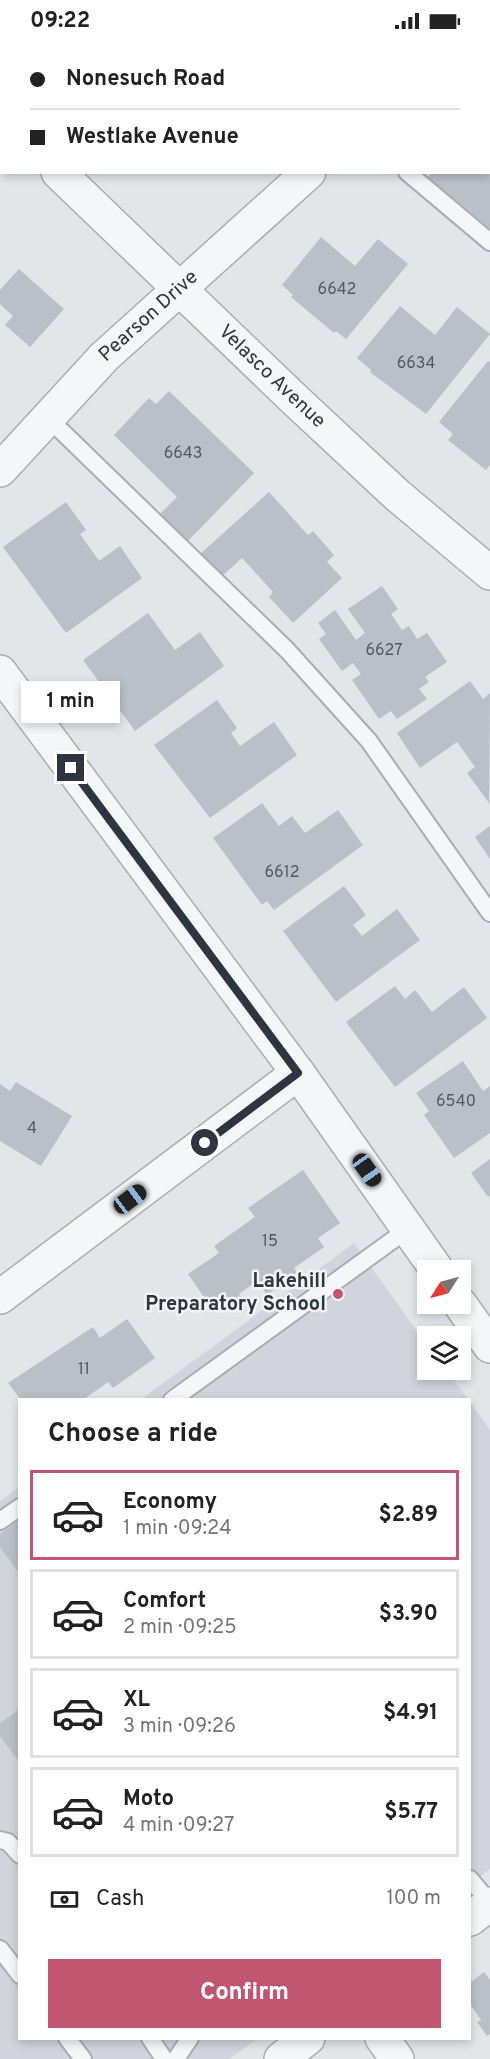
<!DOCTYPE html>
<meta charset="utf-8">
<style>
body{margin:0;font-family:Overpass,sans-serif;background:#f6f6f6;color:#222;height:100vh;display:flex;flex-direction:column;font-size:22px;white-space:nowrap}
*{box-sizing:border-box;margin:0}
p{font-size:20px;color:#767676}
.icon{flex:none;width:33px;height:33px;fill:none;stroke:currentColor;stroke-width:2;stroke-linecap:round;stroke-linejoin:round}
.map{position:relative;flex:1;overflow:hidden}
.panel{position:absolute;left:18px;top:1356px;width:453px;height:642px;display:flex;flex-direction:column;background:#fff;border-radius:0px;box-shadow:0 3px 9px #0003}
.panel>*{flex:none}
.guide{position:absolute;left:0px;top:0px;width:490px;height:132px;box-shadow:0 3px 9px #0003;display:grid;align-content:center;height:132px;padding:0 30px;background:#fff}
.needle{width:39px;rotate:234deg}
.fabs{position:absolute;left:417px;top:1218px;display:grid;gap:12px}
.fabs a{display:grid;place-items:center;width:54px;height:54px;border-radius:0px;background:#fff;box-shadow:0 3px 9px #0003;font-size:30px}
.end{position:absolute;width:27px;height:27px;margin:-14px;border:8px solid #2d3540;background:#fff;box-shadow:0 0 0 3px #fff}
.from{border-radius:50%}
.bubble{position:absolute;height:42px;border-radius:0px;background:#fff;box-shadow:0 3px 9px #0003;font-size:20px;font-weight:700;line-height:42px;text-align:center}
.car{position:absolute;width:18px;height:36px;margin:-18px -9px;border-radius:8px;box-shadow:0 0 4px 2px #0007;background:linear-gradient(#222 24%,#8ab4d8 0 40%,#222 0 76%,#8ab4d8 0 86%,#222 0)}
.guide b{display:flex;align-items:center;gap:21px;height:57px;font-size:22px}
.guide b+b{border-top:2px solid #e0e0e0}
.guide i{width:15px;height:15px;background:#222}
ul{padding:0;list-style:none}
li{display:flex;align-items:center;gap:18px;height:90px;margin:0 12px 9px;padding:0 18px;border:3px solid #e0e0e0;border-radius:0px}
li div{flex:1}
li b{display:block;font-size:22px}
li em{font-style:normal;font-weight:700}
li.on{border-color:#c05670}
li>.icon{width:54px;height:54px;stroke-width:1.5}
h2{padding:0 30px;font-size:27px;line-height:72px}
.pay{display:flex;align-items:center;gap:15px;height:66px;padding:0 30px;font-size:22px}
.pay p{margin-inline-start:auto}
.primary-button{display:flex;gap:12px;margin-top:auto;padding:12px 30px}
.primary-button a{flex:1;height:69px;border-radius:0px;background:#c05670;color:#fff;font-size:24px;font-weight:700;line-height:69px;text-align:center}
.status{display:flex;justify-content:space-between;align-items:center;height:42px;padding:0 30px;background:#fff;direction:ltr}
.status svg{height:16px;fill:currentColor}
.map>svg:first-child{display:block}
.built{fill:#d1d5db}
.building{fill:#bbc0c6}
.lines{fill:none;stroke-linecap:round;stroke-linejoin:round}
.lane-casing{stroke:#a9adb3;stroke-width:20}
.street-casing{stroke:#a9adb3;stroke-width:36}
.lane{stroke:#f5f6f8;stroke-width:16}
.street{stroke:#f5f6f8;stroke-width:33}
.route{stroke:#2d3540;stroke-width:8}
.poi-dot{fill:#c05670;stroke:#f2f5f7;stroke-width:2}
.labels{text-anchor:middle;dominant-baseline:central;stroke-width:5;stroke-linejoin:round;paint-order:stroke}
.number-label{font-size:16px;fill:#505862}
.street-label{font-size:20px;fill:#2d3540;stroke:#f2f5f7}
.poi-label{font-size:20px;font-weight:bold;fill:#2d3540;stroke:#f2f5f7;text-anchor:end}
</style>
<div class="status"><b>09:22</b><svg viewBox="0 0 49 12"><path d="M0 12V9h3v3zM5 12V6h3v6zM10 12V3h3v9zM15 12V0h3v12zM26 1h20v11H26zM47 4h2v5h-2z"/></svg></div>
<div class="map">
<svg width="490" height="2017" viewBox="0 0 490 2017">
<rect width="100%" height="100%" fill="#e3e6e9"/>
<!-- built -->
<g class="built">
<polygon points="354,1201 427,1303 428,1328 446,1328 468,1357 140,1358"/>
<polygon points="470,1360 490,1388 490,1827 470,1842"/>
<polygon points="19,1445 20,1996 257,1997 229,2017 0,2017 0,1459"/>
</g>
<!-- building -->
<g class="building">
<polygon points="432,130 490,130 490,191 427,136"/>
<polygon points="321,195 355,224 378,197 408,222 346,297 336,289 334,291 291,255 293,253 282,243"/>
<polygon points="19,227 64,267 30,305 5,283 13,274 0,262 0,248"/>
<polygon points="400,264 435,293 457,265 490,292 426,372 370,330 371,328 357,316"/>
<polygon points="488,319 490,320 490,423 486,428 448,398 453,392 439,380"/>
<polygon points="169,349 254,431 188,499 160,472 177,455 114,393 149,356 156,362"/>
<polygon points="269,450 308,493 313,489 334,513 327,520 342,536 293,581 269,555 273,550 242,516 220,536 199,513"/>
<polygon points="66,460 86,488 80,492 99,519 120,504 142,536 66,591 3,505"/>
<polygon points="382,544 398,567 391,572 402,588 409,584 417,597 427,591 447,620 425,635 429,640 419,647 427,657 397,677 391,669 379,677 352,638 361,632 353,621 342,629 319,597 326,592 318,581 335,568 356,598 365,591 348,567"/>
<polygon points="148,571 175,608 200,590 224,624 135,689 83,618"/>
<polygon points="470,639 483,657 490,651 489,761 467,731 475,725 457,700 420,726 397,691"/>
<polygon points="217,658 237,686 231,691 240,704 274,680 297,713 210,776 154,703"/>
<polygon points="262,761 279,784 292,774 305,791 338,768 363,803 274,868 267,859 262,863 213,796"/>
<polygon points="490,784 490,817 475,795"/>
<polygon points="344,844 366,873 353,883 362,894 397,867 420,898 336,960 283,889"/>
<polygon points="395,944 405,957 415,948 432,970 464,945 487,976 395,1045 346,980"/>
<polygon points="463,1019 483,1049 490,1044 490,1091 454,1116 424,1073 429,1069 416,1051"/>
<polygon points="16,1040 72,1074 41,1124 0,1099 0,1042 10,1049"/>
<polygon points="490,1117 490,1154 488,1155 471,1131"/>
<polygon points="303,1128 340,1181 318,1196 324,1205 294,1226 297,1231 267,1253 257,1239 239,1252 241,1256 225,1267 219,1259 211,1265 188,1232 219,1211 214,1204 255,1175 248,1166"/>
<polygon points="127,1277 155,1316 113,1346 108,1340 83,1358 21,1358 8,1341 93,1285 100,1296"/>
<polygon points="20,1478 20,1532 0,1505 0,1492"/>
<polygon points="20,1667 20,1721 0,1694 0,1681"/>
<polygon points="484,1930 490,1938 490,1992 487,1994 477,1980 481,1978 470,1962 470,1941"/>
</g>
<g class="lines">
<!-- lane casing -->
<g class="lane-casing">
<g id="lane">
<polyline points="259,0 261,2"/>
<polyline points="407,130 490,200"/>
<polyline points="48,376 287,608 369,699 490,871"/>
<polyline points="172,1358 408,1187"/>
<polyline points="0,1479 20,1465"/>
<polyline points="0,1798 8,1800 20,1813"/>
<polyline points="470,1837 490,1861"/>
<polyline points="0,1907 20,1933"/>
<polyline points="67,1996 83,2017"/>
<polyline points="150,1996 164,2017"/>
<polyline points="176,2017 190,1996"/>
</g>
</g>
<!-- street casing -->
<g class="street-casing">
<g id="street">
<polyline points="451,2 452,0"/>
<polyline points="0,75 2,76"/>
<path id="s1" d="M 58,130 L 293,356 L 397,453 L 490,531"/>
<path id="s2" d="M 0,428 L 104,315 L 309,130"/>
<polyline points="0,630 298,1031 437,1228"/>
<polyline points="0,1255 298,1031"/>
<polyline points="460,1262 490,1304"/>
<polyline points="470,1877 490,1862"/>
<polyline points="382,1996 397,2017"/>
<polyline points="281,2017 308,1996"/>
</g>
</g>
<!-- lane -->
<use href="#lane" class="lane"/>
<!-- street -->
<use href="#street" class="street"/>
</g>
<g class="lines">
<!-- route -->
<polyline class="route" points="71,726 298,1031 205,1101"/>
</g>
<!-- markers -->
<circle class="poi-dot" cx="338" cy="1252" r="6"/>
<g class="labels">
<!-- number labels -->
<g class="number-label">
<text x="337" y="248">6642</text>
<text x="416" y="322">6634</text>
<text x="183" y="412">6643</text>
<text x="384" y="609">6627</text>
<text x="282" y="831">6612</text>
<text x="456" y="1060">6540</text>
<text x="32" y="1087">4</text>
<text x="270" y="1200">15</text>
<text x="84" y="1328">11</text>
</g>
<!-- street labels -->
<g class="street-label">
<text stroke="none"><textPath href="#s2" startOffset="214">Pearson Drive</textPath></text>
<text stroke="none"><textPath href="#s1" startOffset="296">Velasco Avenue</textPath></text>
</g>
<!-- poi labels -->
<g class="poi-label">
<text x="326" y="1240">Lakehill<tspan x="326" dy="23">Preparatory School</tspan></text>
</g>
</g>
</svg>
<div class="fabs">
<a><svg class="needle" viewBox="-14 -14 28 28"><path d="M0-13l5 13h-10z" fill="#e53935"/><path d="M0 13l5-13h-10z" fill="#767676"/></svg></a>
<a><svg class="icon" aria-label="layers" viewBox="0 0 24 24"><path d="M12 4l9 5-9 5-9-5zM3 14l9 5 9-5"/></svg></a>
</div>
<i class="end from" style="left:205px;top:1101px"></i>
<i class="end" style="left:71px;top:726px"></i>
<div class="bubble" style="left:21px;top:639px;width:99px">1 min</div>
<i class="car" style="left:367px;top:1128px;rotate:145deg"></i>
<i class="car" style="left:130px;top:1157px;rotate:53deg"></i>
<div class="guide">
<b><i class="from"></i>Nonesuch Road</b>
<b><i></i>Westlake Avenue</b>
</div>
<section class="panel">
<h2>Choose a ride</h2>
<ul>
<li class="on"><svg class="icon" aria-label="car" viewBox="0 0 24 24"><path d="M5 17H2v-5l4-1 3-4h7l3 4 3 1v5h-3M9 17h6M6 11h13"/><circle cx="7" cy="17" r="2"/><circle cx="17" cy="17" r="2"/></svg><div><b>Economy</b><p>1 min · 09:24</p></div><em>$2.89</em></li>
<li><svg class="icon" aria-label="car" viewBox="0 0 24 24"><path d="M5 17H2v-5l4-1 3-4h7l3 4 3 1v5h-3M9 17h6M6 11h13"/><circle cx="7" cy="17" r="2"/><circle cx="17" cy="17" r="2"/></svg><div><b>Comfort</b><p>2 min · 09:25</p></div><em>$3.90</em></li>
<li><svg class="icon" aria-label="car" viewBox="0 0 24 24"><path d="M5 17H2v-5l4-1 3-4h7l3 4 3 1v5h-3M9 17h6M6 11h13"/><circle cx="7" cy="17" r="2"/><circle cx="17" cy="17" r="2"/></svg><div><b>XL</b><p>3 min · 09:26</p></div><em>$4.91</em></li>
<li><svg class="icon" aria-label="car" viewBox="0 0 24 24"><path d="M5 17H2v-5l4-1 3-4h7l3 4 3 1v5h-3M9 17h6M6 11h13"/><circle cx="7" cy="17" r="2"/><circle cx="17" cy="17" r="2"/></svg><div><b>Moto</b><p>4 min · 09:27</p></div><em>$5.77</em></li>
</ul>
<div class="pay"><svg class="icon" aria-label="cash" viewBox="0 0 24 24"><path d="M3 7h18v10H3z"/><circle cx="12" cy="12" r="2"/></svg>Cash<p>100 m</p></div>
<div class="primary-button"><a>Confirm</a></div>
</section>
</div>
